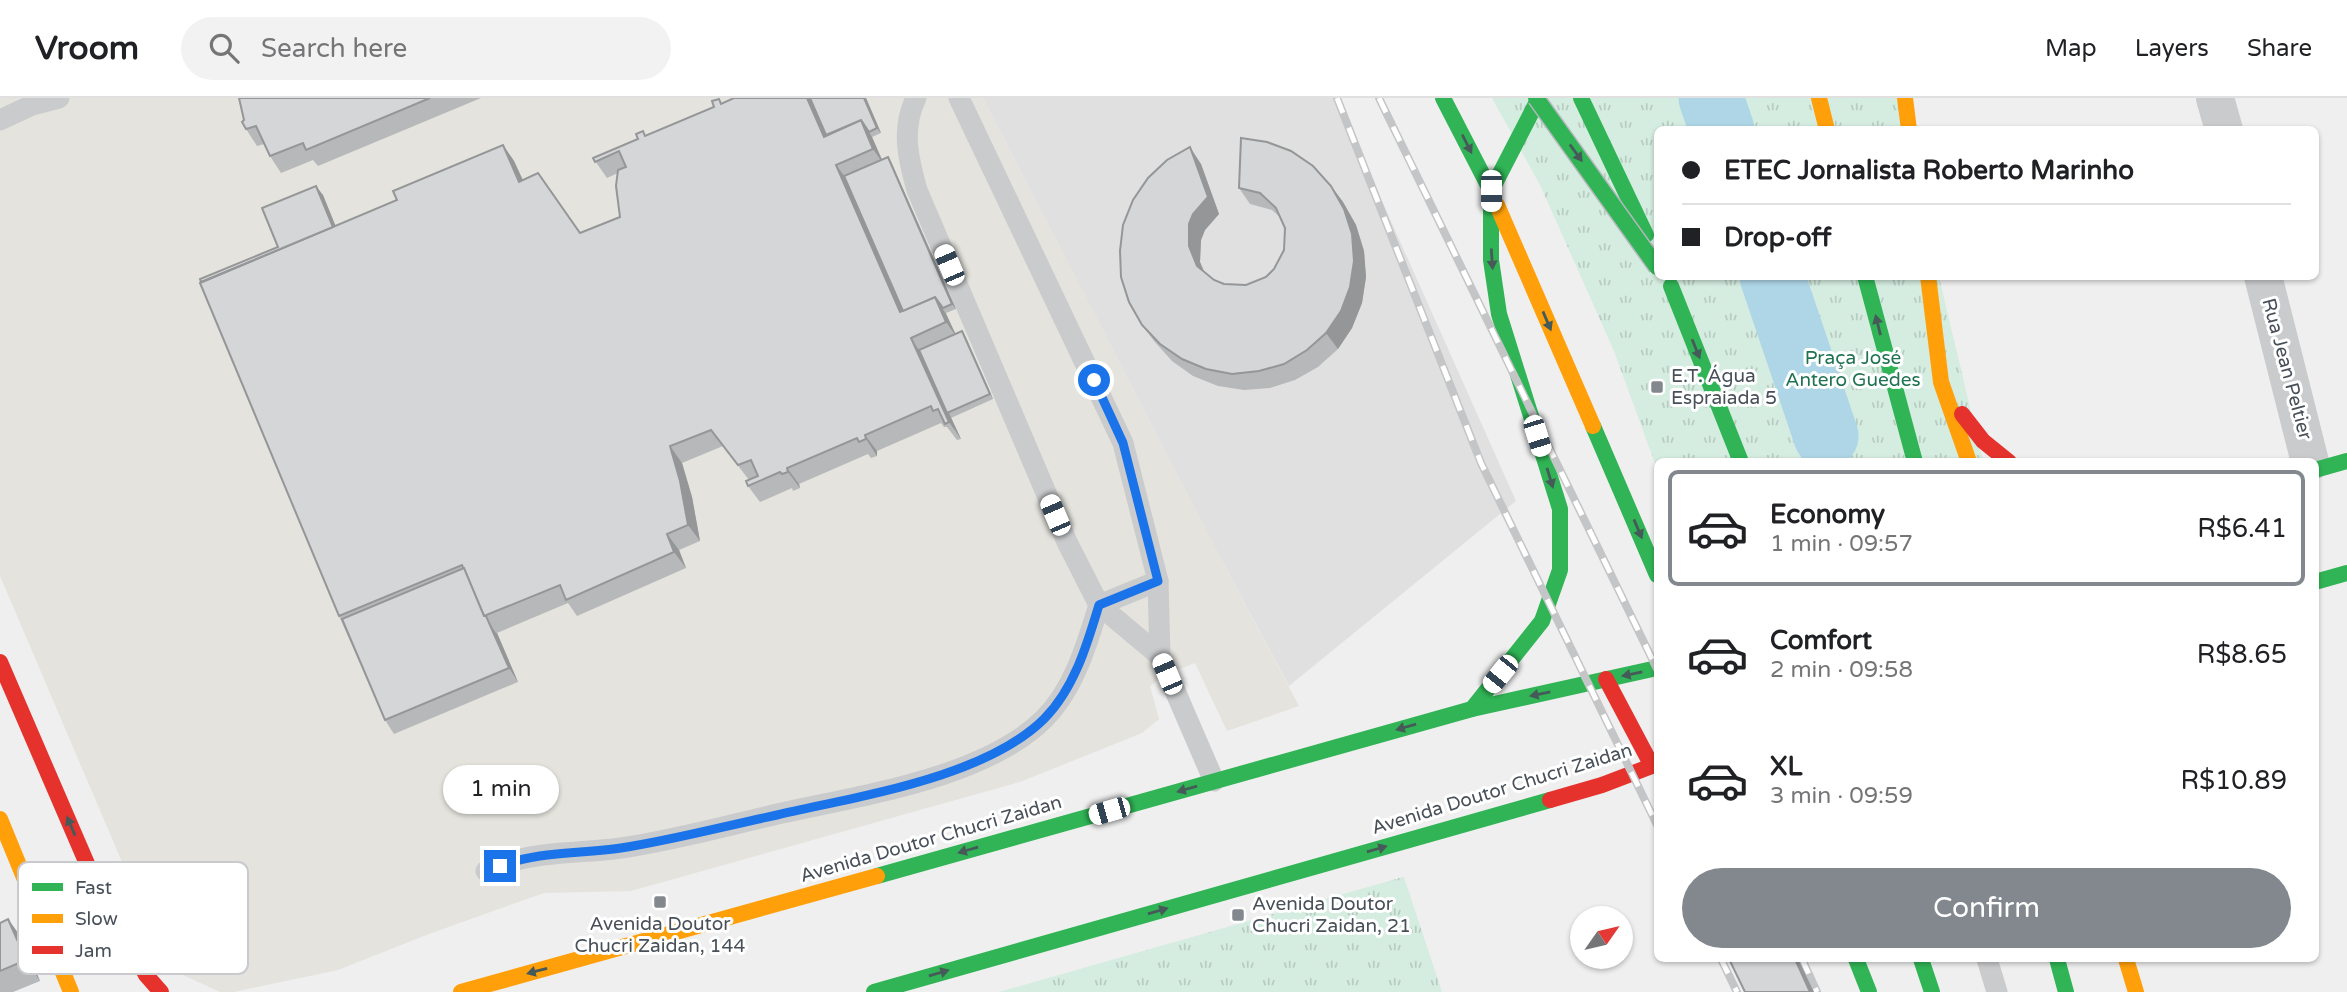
<!DOCTYPE html>
<meta charset="utf-8">
<style>
body{margin:0;font-family:"Varela Round",sans-serif;background:#f2f2f2;color:#202124;height:100vh;display:flex;flex-direction:column;font-size:26px;white-space:nowrap}
*{box-sizing:border-box;margin:0}
p{font-size:23px;color:#757577}
.icon{flex:none;width:38px;height:38px;fill:none;stroke:currentColor;stroke-width:2;stroke-linecap:round;stroke-linejoin:round}
.map{position:relative;flex:1;overflow:hidden}
.panel{position:absolute;left:1654px;top:360px;width:665px;height:504px;display:flex;flex-direction:column;background:#fff;border-radius:10px;box-shadow:0 2px 5px #0004}
.panel>*{flex:none}
.hud{position:absolute;left:1654px;top:28px;width:665px;height:154px;border-radius:10px;box-shadow:0 2px 5px #0004;display:grid;align-content:center;height:154px;padding:0 28px;background:#fff}
.needle{width:46px;rotate:56deg}
.controls{position:absolute;left:1570px;top:808px;display:grid;gap:14px}
.controls a{display:grid;place-items:center;width:63px;height:63px;border-radius:50%;background:#fff;box-shadow:0 2px 5px #0004;font-size:35px}
.end{position:absolute;width:32px;height:32px;margin:-16px;border:9px solid #1a73e8;background:#fff;box-shadow:0 0 0 4px #fff}
.from{border-radius:50%}
.bubble{position:absolute;height:49px;border-radius:24px;background:#fff;box-shadow:0 2px 5px #0004;font-size:23px;font-weight:600;line-height:49px;text-align:center}
.car{position:absolute;width:21px;height:42px;margin:-21px -10px;border-radius:9px;box-shadow:0 0 5px 2px #0007;background:linear-gradient(#fff 24%,#345 0 40%,#fff 0 76%,#345 0 86%,#fff 0)}
.hud b{display:flex;align-items:center;gap:24px;height:66px;font-size:26px}
.hud b+b{border-top:2px solid #e0e0e0}
.hud i{width:18px;height:18px;background:#202124}
ul{padding:12px 0 0;list-style:none}
li{display:flex;align-items:center;gap:21px;height:116px;margin:0 14px 10px;padding:0 14px;border:4px solid transparent;border-radius:10px}
li div{flex:1}
li b{display:block;font-size:26px}
li em{font-style:normal;font-weight:600}
li.active{border-color:#82888e}
li>.icon{width:63px;height:63px;stroke-width:1.5}
.action{display:flex;gap:14px;margin-top:auto;padding:14px 28px}
.action a{flex:1;height:80px;border-radius:42px;background:#82888e;color:#fff;font-size:28px;font-weight:600;line-height:80px;text-align:center}
header{display:flex;align-items:center;gap:42px;box-sizing:border-box;height:98px;padding:0 35px;background:#fff;border-bottom:2px solid #e0e0e0}
header strong{font-size:33px}
nav{display:flex;gap:38px;margin-inline-start:auto;font-size:24px}
.search{width:490px;height:63px;background:#f2f2f2;display:flex;align-items:center;gap:18px;box-sizing:border-box;padding:0 24px;border-radius:38px;color:#757577;font-size:26px}
.map>svg:first-child{display:block}
.commercial{fill:#e4e3dd}
.education{fill:#e1e0e0}
.grass{fill:url(#grass-tufts)}
.lines{fill:none;stroke-linecap:round;stroke-linejoin:round}
.river{stroke:#aed6e7;stroke-width:65}
.lane{stroke:#cacbcd;stroke-width:21}
.street{stroke:#cacbcd;stroke-width:38}
.fast{stroke:#30b455;stroke-width:16}
.slow{stroke:#ff9f0a;stroke-width:16}
.jam{stroke:#e5322d;stroke-width:16}
.rail-casing{stroke:#c4c5c7;stroke-width:8}
.rail{stroke:#fff;stroke-width:5;stroke-dasharray:16;stroke-linecap:butt}
.fast-bridge-casing{stroke:#b5b8be;stroke-width:19;stroke-linecap:butt}
.fast-bridge{stroke:#30b455;stroke-width:16}
.wall{fill:#b7b8ba}
.shaded-wall{fill:#959697}
.building{fill:#d5d6d8;stroke:#959697;stroke-width:2}
.oneway{fill:#465a59}
.route{stroke:#1a73e8;stroke-width:9}
.poi-dot{fill:#82888e;stroke:#fff;stroke-width:2.5}
.labels{text-anchor:middle;dominant-baseline:central;stroke-width:6;stroke-linejoin:round;paint-order:stroke}
.park-label{font-size:19px;fill:#207350;stroke:#fff}
.street-label{font-size:19px;fill:#485059;stroke:#fff}
.poi-label{font-size:19px;fill:#485059;stroke:#fff;text-anchor:start}
.key{fill:#fff;stroke:#c8cacd;stroke-width:2}
.key-label{font-size:19px;fill:#485059}
</style>
<header>
<strong>Vroom</strong>
<div class="search"><svg class="icon" aria-label="search" viewBox="0 0 24 24"><circle cx="10" cy="10" r="6"/><path d="M15 15l6 6"/></svg>Search here</div>
<nav><a>Map</a><a>Layers</a><a>Share</a></nav>
</header>
<div class="map">
<svg width="2347" height="894" viewBox="0 0 2347 894">
<defs>
<pattern id="grass-tufts" width="24" height="20" patternUnits="userSpaceOnUse" patternTransform="scale(1.75)"><rect width="24" height="20" fill="#d5ece0"/><path d="M3 7l-1-3M5 7V3M7 7l1-3M15 17l-1-3M17 17v-4M19 17l1-3" fill="none" stroke="#b8ccc2"/></pattern>
</defs>
<rect width="100%" height="100%" fill="#efefef"/>
<!-- commercial -->
<polygon class="commercial" points="0,0 983,0 1210,440 1299,608 1227,633 1195,565 1167,576 1150,588 1159,621 1142,635 1020,684 631,793 544,795 429,836 338,872 234,894 220,894 183,877 154,839 0,478"/>
<!-- education -->
<polygon class="education" points="983,0 1336,0 1516,403 1289,588 1210,440"/>
<!-- grass -->
<g class="grass">
<polygon points="1492,0 1898,0 1905,31 1657,32 1657,178 1939,179 1983,364 1657,364 1657,371 1614,253 1540,87"/>
<polygon points="1404,779 1442,894 999,894 1403,779"/>
</g>
<g class="lines">
<!-- river -->
<g class="river">
<polyline points="1711,0 1722,32"/>
<polyline points="1772,178 1826,338"/>
</g>
<!-- lane -->
<g class="lane">
<path d="M 916,0 C 901,31 908,60 917,92 L 1067,444 L 1099,507 L 1160,558"/>
<polyline points="959,0 1123,345 1158,483 1160,558 1214,683"/>
<polyline points="0,22 32,7 59,0"/>
<path d="M 486,773 C 496,770 505,765 516,762 C 550,753 586,755 621,750 C 675,742 729,727 782,715 C 863,697 984,680 1044,621 C 1074,591 1087,546 1099,507 L 1158,483"/>
<polyline points="1987,861 1997,894"/>
</g>
<!-- street -->
<g class="street">
<polyline points="2215,0 2224,32"/>
<polyline points="2263,178 2310,364"/>
</g>
<!-- fast -->
<g class="fast">
<polyline points="1443,0 1491,93"/>
<polyline points="1581,0 1646,137"/>
<polyline points="1865,178 1915,364"/>
<polyline points="1671,188 1741,364"/>
<polyline points="1593,328 1657,477"/>
<polyline points="2315,372 2347,363"/>
<polyline points="2315,484 2347,475"/>
<polyline points="1472,611 1542,523 1560,472 1560,411 1499,216 1491,162 1491,93 1539,0"/>
<polyline points="877,778 1472,611 1657,570"/>
<polyline points="1856,861 1869,894"/>
<polyline points="1921,861 1932,894"/>
<polyline points="2057,861 2066,894"/>
<polyline points="874,894 1550,702"/>
</g>
<!-- slow -->
<g class="slow">
<polyline points="1819,0 1827,32"/>
<polyline points="1905,0 1909,32"/>
<polyline points="1497,107 1593,328"/>
<polyline points="1928,178 1941,284 1969,364"/>
<polyline points="0,721 71,894"/>
<polyline points="2126,861 2136,894"/>
<polyline points="461,894 877,778"/>
</g>
<!-- jam -->
<g class="jam">
<polyline points="1962,316 1983,343 2009,364"/>
<polyline points="0,564 91,775 146,877 161,894"/>
<polyline points="1606,581 1652,668"/>
<polyline points="1550,702 1602,687 1657,666"/>
</g>
<!-- rail casing -->
<g class="rail-casing">
<g id="rail">
<polyline points="1337,0 1481,365 1657,727"/>
<polyline points="1379,0 1657,571"/>
<polyline points="1721,861 1737,894"/>
<polyline points="1802,861 1817,894"/>
</g>
</g>
<!-- rail -->
<use href="#rail" class="rail"/>
<!-- fast-bridge casing -->
<g class="fast-bridge-casing">
<polyline id="fast-bridge" points="1536,0 1657,169"/>
</g>
<!-- fast-bridge -->
<use href="#fast-bridge" class="fast-bridge"/>
</g>
<!-- wall -->
<g class="wall">
<polygon points="239,0 481,0 318,68 313,62 281,75 270,58 264,46 257,48 246,31"/>
<polygon points="866,0 881,35 872,39 882,61 891,64 956,211 946,215 955,236 965,238 993,301 951,320 961,341 957,342 947,329 944,329 941,325 877,353 877,358 871,360 868,356 799,386 800,390 793,393 792,390 760,404 748,388 749,382 723,348 682,365 692,399 700,443 679,452 686,470 577,518 568,505 497,535 518,584 394,636 385,622 339,518 323,97 335,128 397,102 503,47 514,63 523,82 580,135 620,119 618,75 607,80 593,60 714,9 719,1 722,5"/>
<polygon points="1201,66 1219,116 1205,132 1201,142 1200,164 1204,174 1214,182 1224,186 1246,187 1266,179 1274,171 1284,152 1285,130 1281,120 1272,112 1250,106 1239,90 1331,88 1343,104 1356,127 1364,153 1366,179 1362,205 1352,230 1338,251 1318,269 1295,282 1270,290 1244,292 1218,288 1193,278 1172,263 1154,243 1142,227"/>
<polygon points="8,821 23,842 40,883 13,894 0,894 0,825"/>
</g>
<!-- shaded-wall -->
<g class="shaded-wall">
<polygon points="807,0 812,0 833,50 824,39"/>
<polygon points="864,0 866,0 881,35 877,30"/>
<polygon points="861,22 872,39 884,67 873,51"/>
<polygon points="503,47 514,63 531,100 519,84"/>
<polygon points="1190,49 1201,66 1219,116 1205,132 1201,142 1200,164 1209,185 1197,168 1189,148"/>
<polygon points="888,59 891,64 956,211 952,206"/>
<polygon points="836,67 848,83 909,225 900,214"/>
<polygon points="316,88 323,97 343,146 336,137"/>
<polygon points="1331,88 1343,104 1356,127 1364,153 1366,179 1362,205 1352,230 1338,251 1326,235"/>
<polygon points="935,199 946,216 958,241 946,224"/>
<polygon points="962,233 965,238 993,301 990,296"/>
<polygon points="911,240 922,257 961,341 949,324"/>
<polygon points="865,337 877,353 877,358 866,341"/>
<polygon points="670,348 682,365 692,399 700,443 688,427"/>
<polygon points="787,370 799,386 800,390 788,374"/>
<polygon points="667,436 679,452 686,470 674,454"/>
<polygon points="490,526 496,535 497,535 518,584 509,570"/>
<polygon points="8,821 23,842 40,883 26,862"/>
<polygon points="1795,861 1798,861 1814,894 1810,894"/>
</g>
<!-- building -->
<g class="building">
<polygon points="239,0 430,0 306,52 303,45 270,58 256,28 246,31 242,24 244,22"/>
<polygon points="734,0 807,0 824,39 861,22 873,51 836,67 900,214 935,199 946,224 911,240 949,324 945,326 938,311 933,313 931,308 865,337 866,341 859,344 857,340 787,370 788,374 782,376 780,374 748,388 746,383 758,378 751,362 738,367 711,332 670,348 680,383 688,427 667,436 674,454 566,502 560,487 484,518 462,467 339,518 200,185 397,102 393,93 503,47 519,84 538,75 580,135 620,119 616,88 618,72 626,69 619,53 595,64 593,60 638,41 636,36 643,33 645,38 714,9 712,3 719,1 721,6"/>
<polygon points="810,0 864,0 877,30 869,34 861,22 826,37"/>
<polygon points="1241,40 1267,44 1291,53 1313,68 1331,88 1344,111 1352,136 1354,163 1350,189 1341,213 1326,235 1307,252 1284,266 1259,273 1232,276 1206,271 1182,261 1160,246 1142,227 1129,204 1121,179 1120,153 1123,127 1133,102 1148,80 1167,62 1190,49 1208,99 1193,116 1189,126 1189,148 1197,168 1214,182 1224,186 1246,187 1266,179 1274,171 1284,152 1285,130 1276,110 1260,95 1239,90"/>
<polygon points="888,59 952,206 943,210 935,199 903,213 844,78"/>
<polygon points="316,88 333,129 201,184 200,181 278,149 262,110"/>
<polygon points="962,233 990,296 947,315 919,252"/>
<polygon points="464,470 484,518 486,518 509,570 385,622 342,521"/>
<polygon points="8,821 26,862 0,873 0,825"/>
<polygon points="1729,861 1795,861 1810,894 1745,894"/>
</g>
<!-- one-way arrows -->
<defs><path id="oneway-solid" d="M-6-.8H1V-3.2L6.5 0L1 3.2V.8H-6Z" transform="scale(1.75)"/></defs>
<g class="oneway">
<use href="#oneway-solid" transform="translate(1467 46) rotate(63)"/>
<use href="#oneway-solid" transform="translate(1576 55) rotate(54)"/>
<use href="#oneway-solid" transform="translate(1492 161) rotate(86)"/>
<use href="#oneway-solid" transform="translate(1547 223) rotate(67)"/>
<use href="#oneway-solid" transform="translate(1878 227) rotate(-104)"/>
<use href="#oneway-solid" transform="translate(1696 251) rotate(68)"/>
<use href="#oneway-solid" transform="translate(1550 380) rotate(73)"/>
<use href="#oneway-solid" transform="translate(1638 431) rotate(67)"/>
<use href="#oneway-solid" transform="translate(1632 576) rotate(168)"/>
<use href="#oneway-solid" transform="translate(1540 596) rotate(168)"/>
<use href="#oneway-solid" transform="translate(1406 629) rotate(164)"/>
<use href="#oneway-solid" transform="translate(1187 691) rotate(164)"/>
<use href="#oneway-solid" transform="translate(71 728) rotate(-113)"/>
<use href="#oneway-solid" transform="translate(1377 751) rotate(-16)"/>
<use href="#oneway-solid" transform="translate(968 752) rotate(164)"/>
<use href="#oneway-solid" transform="translate(1158 813) rotate(-16)"/>
<use href="#oneway-solid" transform="translate(537 873) rotate(165)"/>
<use href="#oneway-solid" transform="translate(939 875) rotate(-16)"/>
</g>
<g class="lines">
<!-- route -->
<path class="route" d="M 500,768 C 539,753 581,756 621,750 C 673,742 725,728 777,717 C 858,698 984,680 1044,621 C 1074,591 1087,547 1099,507 L 1158,483 L 1123,345 L 1094,282"/>
</g>
<!-- markers -->
<g class="poi-dot">
<rect x="1650" y="282" width="14" height="14" rx="3.5"/>
<rect x="653" y="797" width="14" height="14" rx="3.5"/>
<rect x="1231" y="810" width="14" height="14" rx="3.5"/>
</g>
<g class="labels">
<!-- park labels -->
<g class="park-label">
<text x="1853" y="260">Praça José<tspan x="1853" dy="22">Antero Guedes</tspan></text>
</g>
<!-- street labels -->
<g class="street-label">
<text transform="translate(2287 271) rotate(75)">Rua Jean Peltier</text>
<text transform="translate(1502 691) rotate(-17)">Avenida Doutor Chucri Zaidan</text>
<text transform="translate(931 741) rotate(-16)">Avenida Doutor Chucri Zaidan</text>
</g>
<!-- poi labels -->
<g class="poi-label">
<text x="1671" y="278">E.T. Água<tspan x="1671" dy="22">Espraiada 5</tspan></text>
<text x="1252" y="806">Avenida Doutor<tspan x="1252" dy="22">Chucri Zaidan, 21</tspan></text>
<text x="660" y="826" text-anchor="middle">Avenida Doutor<tspan x="660" dy="22">Chucri Zaidan, 144</tspan></text>
</g>
</g>
<!-- legend -->
<rect x="18" y="764" width="230" height="112" rx="10" class="key"/>
<rect x="32" y="785" width="31" height="8" fill="#30b455"/>
<rect x="32" y="816" width="31" height="9" fill="#ff9f0a"/>
<rect x="32" y="848" width="31" height="8" fill="#e5322d"/>
<g class="key-label">
<text x="75" y="796">Fast</text>
<text x="75" y="827">Slow</text>
<text x="75" y="859">Jam</text>
</g>
</svg>
<div class="controls">
<a><svg class="needle" viewBox="-14 -14 28 28"><path d="M0-13l5 13h-10z" fill="#e53935"/><path d="M0 13l5-13h-10z" fill="#757577"/></svg></a>
</div>
<i class="end from" style="left:1094px;top:282px"></i>
<i class="end" style="left:500px;top:768px"></i>
<div class="bubble" style="left:443px;top:667px;width:116px">1 min</div>
<i class="car" style="left:1491px;top:93px;rotate:180deg"></i>
<i class="car" style="left:949px;top:167px;rotate:337deg"></i>
<i class="car" style="left:1537px;top:338px;rotate:163deg"></i>
<i class="car" style="left:1055px;top:417px;rotate:337deg"></i>
<i class="car" style="left:1167px;top:576px;rotate:337deg"></i>
<i class="car" style="left:1500px;top:576px;rotate:219deg"></i>
<i class="car" style="left:1109px;top:713px;rotate:254deg"></i>
<div class="hud">
<b><i class="from"></i>ETEC Jornalista Roberto Marinho</b>
<b><i></i>Drop-off</b>
</div>
<section class="panel">
<ul>
<li class="active"><svg class="icon" aria-label="car" viewBox="0 0 24 24"><path d="M5 17H2v-5l4-1 3-4h7l3 4 3 1v5h-3M9 17h6M6 11h13"/><circle cx="7" cy="17" r="2"/><circle cx="17" cy="17" r="2"/></svg><div><b>Economy</b><p>1 min · 09:57</p></div><em>R$6.41</em></li>
<li><svg class="icon" aria-label="car" viewBox="0 0 24 24"><path d="M5 17H2v-5l4-1 3-4h7l3 4 3 1v5h-3M9 17h6M6 11h13"/><circle cx="7" cy="17" r="2"/><circle cx="17" cy="17" r="2"/></svg><div><b>Comfort</b><p>2 min · 09:58</p></div><em>R$8.65</em></li>
<li><svg class="icon" aria-label="car" viewBox="0 0 24 24"><path d="M5 17H2v-5l4-1 3-4h7l3 4 3 1v5h-3M9 17h6M6 11h13"/><circle cx="7" cy="17" r="2"/><circle cx="17" cy="17" r="2"/></svg><div><b>XL</b><p>3 min · 09:59</p></div><em>R$10.89</em></li>
</ul>
<div class="action"><a>Confirm</a></div>
</section>
</div>
